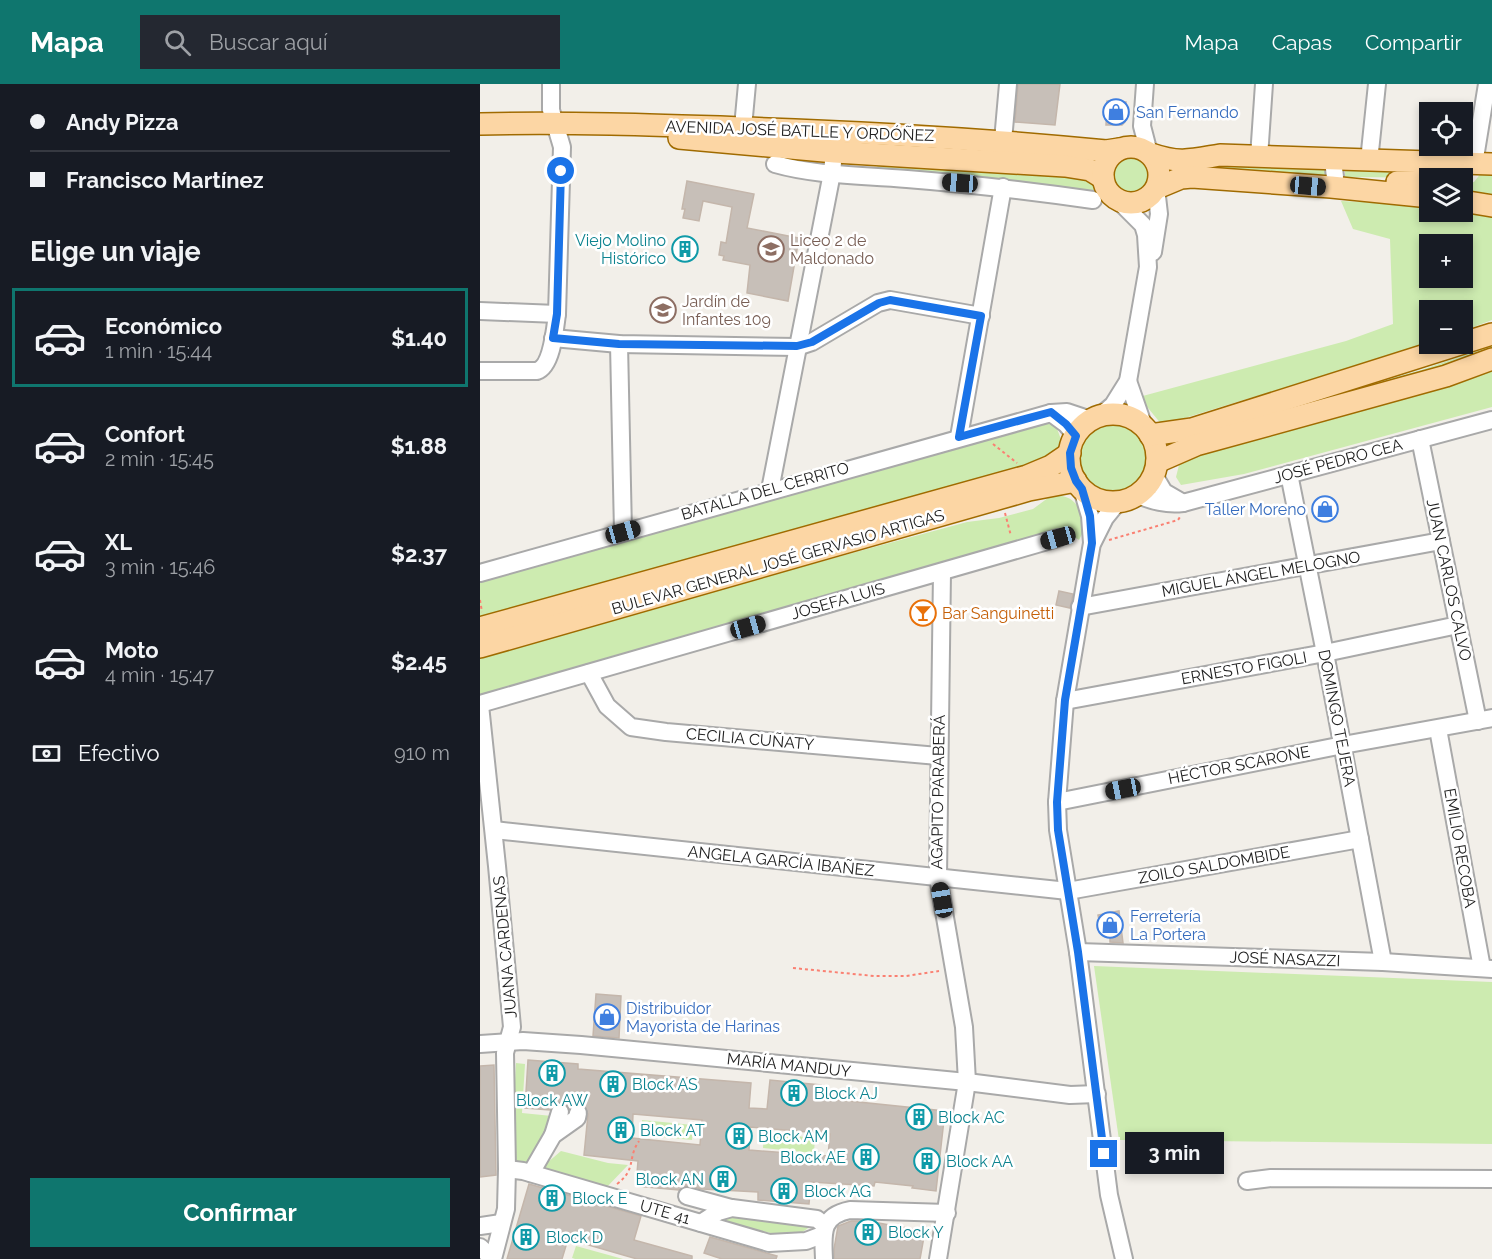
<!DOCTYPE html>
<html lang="es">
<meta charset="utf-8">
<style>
body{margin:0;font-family:Raleway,sans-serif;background:#242831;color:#f1f3f6;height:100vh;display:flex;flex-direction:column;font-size:22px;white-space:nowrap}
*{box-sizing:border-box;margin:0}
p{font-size:20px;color:#9ea1a6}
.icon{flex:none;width:33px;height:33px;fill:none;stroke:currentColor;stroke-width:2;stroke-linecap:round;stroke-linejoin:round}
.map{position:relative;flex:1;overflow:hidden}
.side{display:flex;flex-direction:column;background:#171b24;width:480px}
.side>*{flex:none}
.hud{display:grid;align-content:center;height:132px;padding:0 30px;background:#171b24}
.tools{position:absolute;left:939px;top:18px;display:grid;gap:12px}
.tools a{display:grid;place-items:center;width:54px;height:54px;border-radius:0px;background:#171b24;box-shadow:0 3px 9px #0003;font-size:30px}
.end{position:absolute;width:27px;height:27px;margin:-14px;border:8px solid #1a73e8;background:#fff;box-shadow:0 0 0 3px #fff}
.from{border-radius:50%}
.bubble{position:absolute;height:42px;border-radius:0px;background:#171b24;box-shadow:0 3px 9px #0003;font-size:20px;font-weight:700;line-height:42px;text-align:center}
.car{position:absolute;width:18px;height:36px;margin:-18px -9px;border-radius:8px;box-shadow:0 0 4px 2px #0007;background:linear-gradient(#222 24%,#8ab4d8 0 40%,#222 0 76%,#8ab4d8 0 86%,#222 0)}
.hud b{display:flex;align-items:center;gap:21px;height:57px;font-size:22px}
.hud b+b{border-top:2px solid #363941}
.hud i{width:15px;height:15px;background:#f1f3f6}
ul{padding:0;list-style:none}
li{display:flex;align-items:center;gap:18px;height:99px;margin:0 12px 9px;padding:0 18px;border:3px solid transparent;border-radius:0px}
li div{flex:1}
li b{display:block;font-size:22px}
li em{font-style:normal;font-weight:700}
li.active{border-color:#0f766e}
li>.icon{width:54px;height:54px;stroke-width:1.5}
h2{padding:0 30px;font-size:27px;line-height:72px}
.pay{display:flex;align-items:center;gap:15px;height:66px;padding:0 30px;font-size:22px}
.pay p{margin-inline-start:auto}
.button{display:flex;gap:12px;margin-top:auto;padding:12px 30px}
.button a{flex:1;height:69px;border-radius:0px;background:#0f766e;color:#fff;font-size:24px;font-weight:700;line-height:69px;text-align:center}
header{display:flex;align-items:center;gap:36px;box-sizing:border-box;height:84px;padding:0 30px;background:#0f766e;color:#fff}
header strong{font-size:28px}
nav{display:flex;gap:33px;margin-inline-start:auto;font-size:21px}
.search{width:420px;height:54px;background:#242831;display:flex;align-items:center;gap:15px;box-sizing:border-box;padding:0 21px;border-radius:0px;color:#9ea1a6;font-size:22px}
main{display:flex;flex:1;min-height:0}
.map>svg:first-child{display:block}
.grass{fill:#cdebb0;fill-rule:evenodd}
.building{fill:#c7bfb8;stroke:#c4b6ab;stroke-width:1.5;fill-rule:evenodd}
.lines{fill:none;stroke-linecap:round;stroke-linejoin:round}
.minor-casing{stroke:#a9a9a9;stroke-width:20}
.major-casing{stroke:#a06b00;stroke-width:24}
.path{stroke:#fa8072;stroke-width:2;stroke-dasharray:3 3;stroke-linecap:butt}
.minor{stroke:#fff;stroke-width:16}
.major{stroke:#fcd6a4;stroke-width:21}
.route{stroke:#1a73e8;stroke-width:8}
.labels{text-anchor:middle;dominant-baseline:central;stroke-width:5;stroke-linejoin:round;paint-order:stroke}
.shop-label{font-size:16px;fill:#366cbe;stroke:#fff;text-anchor:start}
.street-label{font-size:16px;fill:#222;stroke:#fff}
.culture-label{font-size:16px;fill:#0d838f;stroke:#fff;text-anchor:start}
.education-label{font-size:16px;fill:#785e54;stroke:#fff;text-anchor:start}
.food-label{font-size:16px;fill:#c56008;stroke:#fff;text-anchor:start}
</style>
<header>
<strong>Mapa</strong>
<div class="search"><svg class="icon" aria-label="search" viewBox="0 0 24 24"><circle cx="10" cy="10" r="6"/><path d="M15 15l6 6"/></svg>Buscar aquí</div>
<nav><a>Mapa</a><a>Capas</a><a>Compartir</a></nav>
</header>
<main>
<section class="side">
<div class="hud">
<b><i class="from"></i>Andy Pizza</b>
<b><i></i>Francisco Martínez</b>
</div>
<h2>Elige un viaje</h2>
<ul>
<li class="active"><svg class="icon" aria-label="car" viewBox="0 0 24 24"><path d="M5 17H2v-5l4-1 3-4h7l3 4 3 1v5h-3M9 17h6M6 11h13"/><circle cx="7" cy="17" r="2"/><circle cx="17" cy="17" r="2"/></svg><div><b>Económico</b><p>1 min · 15:44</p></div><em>$1.40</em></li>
<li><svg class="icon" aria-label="car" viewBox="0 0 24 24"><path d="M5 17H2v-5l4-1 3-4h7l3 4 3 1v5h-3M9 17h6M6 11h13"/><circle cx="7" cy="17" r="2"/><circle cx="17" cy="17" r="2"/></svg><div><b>Confort</b><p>2 min · 15:45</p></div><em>$1.88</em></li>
<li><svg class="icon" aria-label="car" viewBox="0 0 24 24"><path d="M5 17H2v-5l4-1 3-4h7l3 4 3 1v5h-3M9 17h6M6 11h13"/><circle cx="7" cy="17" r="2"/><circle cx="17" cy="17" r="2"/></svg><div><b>XL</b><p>3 min · 15:46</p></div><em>$2.37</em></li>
<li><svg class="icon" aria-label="car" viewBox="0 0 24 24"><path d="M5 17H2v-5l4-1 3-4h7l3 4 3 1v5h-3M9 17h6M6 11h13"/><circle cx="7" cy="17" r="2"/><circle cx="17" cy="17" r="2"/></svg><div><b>Moto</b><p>4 min · 15:47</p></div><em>$2.45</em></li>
</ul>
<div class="pay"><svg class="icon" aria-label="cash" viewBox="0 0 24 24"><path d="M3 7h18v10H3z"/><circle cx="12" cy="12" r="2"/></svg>Efectivo<p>910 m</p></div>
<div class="button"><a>Confirmar</a></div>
</section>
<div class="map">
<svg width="1012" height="1175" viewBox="0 0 1012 1175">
<rect width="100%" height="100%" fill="#f2efe9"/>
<!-- grass -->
<g class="grass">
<circle cx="650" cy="92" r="21"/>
<polygon points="397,81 601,90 616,102 618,110 398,85"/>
<polygon points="682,81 849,85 851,93 684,95"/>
<polygon points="865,86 980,89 980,92 977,94 865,93"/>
<polygon points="1001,89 1012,89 1012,115 983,110 982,100 994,98"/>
<path d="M 861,117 L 949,121 L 950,128 L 1012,129 L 1012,236 L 983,247 L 982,226 L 950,226 L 950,260 L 908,276 L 770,314 L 682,341 L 659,313 L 866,257 L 913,240 L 910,155 L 873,145 ZM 950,160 L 982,160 L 982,194 L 950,194 Z"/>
<polygon points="1012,262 1012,266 942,290 688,363 685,357 941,286"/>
<polygon points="1012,285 1012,323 764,390 701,401 696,393 699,381 713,371"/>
<polygon points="558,336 576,342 582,358 581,366 562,376 0,538 0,495"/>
<circle cx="633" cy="374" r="38"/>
<path d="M 572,411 C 595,411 599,422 606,442 L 599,456 L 586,448 L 0,614 L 0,570 L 487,438 L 519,434 L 553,425 Z"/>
<polygon points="614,882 1012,898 1012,1060 639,1056"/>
<polygon points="36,979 45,980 42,1029 72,1032 66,1055 49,1083 34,1078 31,1069"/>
<polygon points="162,1036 213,1041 212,1056 161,1051"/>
<polygon points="284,1049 335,1054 334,1069 283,1064"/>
<polygon points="81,1067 128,1079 148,1081 125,1105 60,1085"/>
<polygon points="246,1128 334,1140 321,1149 299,1151 236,1136"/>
<polygon points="96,1162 143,1175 95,1175 92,1174"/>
</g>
<!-- building -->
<g class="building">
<polygon points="538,0 580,0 575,41 535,38"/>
<polygon points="627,17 646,18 645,38 642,41 626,41"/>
<polygon points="207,97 274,110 267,144 319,154 308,217 267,209 270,181 243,176 244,172 239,171 241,158 246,159 252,123 223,117 219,137 203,134 205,125 202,125"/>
<polygon points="579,507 593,510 590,524 576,521"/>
<polygon points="639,827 643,859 630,858 630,850 622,851 618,831"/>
<polygon points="116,910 141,912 139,954 113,952"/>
<path d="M 48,976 L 98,980 L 98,985 L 271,999 L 269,1024 L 287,1025 L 290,996 L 341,1001 L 340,1014 L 465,1027 L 456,1107 L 432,1104 L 433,1102 L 395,1098 L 394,1102 L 331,1098 L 329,1120 L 278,1116 L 278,1108 L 222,1105 L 209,1102 L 204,1102 L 199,1106 L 156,1102 L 158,1077 L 104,1071 L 108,1030 L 104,1021 L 95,1019 L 89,1024 L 84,1018 L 78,1018 L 72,1021 L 70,1026 L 45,1024 ZM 153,1030 L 222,1036 L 220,1061 L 152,1054 ZM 270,1043 L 350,1050 L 348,1072 L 269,1066 Z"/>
<polygon points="14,981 16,1091 0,1093 0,982"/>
<polygon points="49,1100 161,1132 154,1156 212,1172 212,1175 157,1175 88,1155 82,1175 27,1175"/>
<polygon points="371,1137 387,1137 445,1147 440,1175 354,1175 354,1165 358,1142"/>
<polygon points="230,1153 297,1172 296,1175 242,1175 224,1169"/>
</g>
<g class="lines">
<!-- minor casing -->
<g class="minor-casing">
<g id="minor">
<polyline points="665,0 662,42 669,69"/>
<polyline points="262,54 267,0"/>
<polyline points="522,68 528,0"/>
<polyline points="779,73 784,0"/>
<polyline points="889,77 897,0"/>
<path d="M 295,80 C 337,92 383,91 427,95 C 490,100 550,107 613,116"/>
<polyline points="994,80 1007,0"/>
<polyline points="851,103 855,93 853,76"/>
<polyline points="673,168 679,130 676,104"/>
<polyline points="0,227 77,230"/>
<polyline points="73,254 139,260 317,263 332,258 398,219 410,216 501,232"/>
<polyline points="139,260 143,448"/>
<path d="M 0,287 L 57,287 C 72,282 75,245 77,230 L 82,63 L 71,26 L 71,0"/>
<polyline points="648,297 664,343"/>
<polyline points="571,329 586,340 596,352"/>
<polyline points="620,332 633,321 648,297 668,183 666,151 663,141 637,115"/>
<polyline points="479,353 523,103"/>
<polyline points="940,355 998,637"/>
<polyline points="809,390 845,569 903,878"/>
<polyline points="674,391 684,408 703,419"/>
<polyline points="602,405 610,432 612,459 585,617 577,718 578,746 598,868 629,1111 644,1175"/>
<polyline points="290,406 352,89 355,56"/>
<path d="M 657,411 C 673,417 686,421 703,419 L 1012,336"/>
<polyline points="613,458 625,434 638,418"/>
<polyline points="0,489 571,329 587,328 611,336"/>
<polyline points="600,523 961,457"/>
<polyline points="109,589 127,622 151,643 186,648 458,672"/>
<polyline points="585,617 845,569 978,541"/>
<polyline points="0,620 578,454"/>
<polyline points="0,621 17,782 32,943 25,969 27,1085 26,1125 13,1175"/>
<polyline points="958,645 1002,884"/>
<polyline points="577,718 863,661 1012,634"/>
<polyline points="14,746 588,807 880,755"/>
<polyline points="598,868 903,878 1012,885"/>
<polyline points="0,960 43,957 101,961 487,998 590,1011 617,1010"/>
<polyline points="73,1051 80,1028"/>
<polyline points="27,1085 43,1087 289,1159 326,1157 342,1151"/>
<polyline points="51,1089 73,1051 97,1034 98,1029"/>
<polyline points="767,1097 791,1094 1012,1095"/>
<polyline points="207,1112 251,1124"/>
<polyline points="221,1139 238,1128 252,1124 337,1135 345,1142"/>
<polyline points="0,1142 21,1139"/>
<polyline points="0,1163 13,1175"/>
<path d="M 344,1175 C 343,1150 340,1132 370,1126 L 467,1129"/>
<polyline points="458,1175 487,998 484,943 458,793 462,488"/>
</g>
</g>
<!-- major casing -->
<g class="major-casing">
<g id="major">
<path d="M 0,40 C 88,38 175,41 263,44 C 385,48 505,55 626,67 L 639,65"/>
<polyline points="199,54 355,68 585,82 610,86 623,94"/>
<circle cx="651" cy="91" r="28"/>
<path d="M 671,70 C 700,80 711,76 740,71 L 1012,80"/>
<polyline points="917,98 950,98"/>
<polyline points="677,104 701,94 712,93 851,103 950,113"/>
<polyline points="982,117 1012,122"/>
<circle cx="633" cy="374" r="44"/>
<polyline points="670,351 712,345 1012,250"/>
<polyline points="677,378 716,361 966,292 1012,275"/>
<polyline points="0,544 547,392 571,382 590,369"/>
<polyline points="0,563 549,406 596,397"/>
</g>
</g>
<!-- path -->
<g class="path">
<polyline points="513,360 537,379"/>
<polyline points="525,429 531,452"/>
<polyline points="629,456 698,436 700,433"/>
<polyline points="0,516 2,528"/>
<polyline points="313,884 394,892 426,892 459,887"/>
<path d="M 137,1100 C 157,1085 147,1074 159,1057"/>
</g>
<!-- minor -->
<use href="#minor" class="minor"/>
<!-- major -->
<use href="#major" class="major"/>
</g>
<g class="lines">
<!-- route -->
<polyline class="route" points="81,87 77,230 73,254 139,260 317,262 332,258 399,219 410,216 501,232 479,353 571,328 586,340 596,352 590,369 591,384 596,397 602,405 610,432 612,459 585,616 577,718 578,746 598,868 624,1070"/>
</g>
<!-- icons -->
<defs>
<g id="shop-ring" transform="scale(1.35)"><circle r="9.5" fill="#fff" stroke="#3f7fe0" stroke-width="1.5"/><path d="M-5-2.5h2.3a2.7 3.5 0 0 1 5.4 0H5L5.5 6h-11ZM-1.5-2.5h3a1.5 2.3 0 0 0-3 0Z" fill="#3f7fe0"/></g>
<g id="building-ring" transform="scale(1.35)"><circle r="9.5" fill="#fff" stroke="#0f9aa8" stroke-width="1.5"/><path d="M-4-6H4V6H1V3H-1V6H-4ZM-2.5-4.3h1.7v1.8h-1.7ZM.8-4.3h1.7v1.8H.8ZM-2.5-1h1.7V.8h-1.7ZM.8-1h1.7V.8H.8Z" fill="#0f9aa8"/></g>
<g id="school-ring" transform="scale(1.35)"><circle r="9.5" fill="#fff" stroke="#8d6e63" stroke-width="1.5"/><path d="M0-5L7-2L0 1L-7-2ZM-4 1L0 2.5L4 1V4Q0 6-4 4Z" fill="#8d6e63"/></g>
<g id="bar-ring" transform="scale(1.35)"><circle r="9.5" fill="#fff" stroke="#e8710a" stroke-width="1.5"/><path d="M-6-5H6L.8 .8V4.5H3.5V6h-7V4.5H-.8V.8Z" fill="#e8710a"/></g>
</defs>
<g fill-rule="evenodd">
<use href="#shop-ring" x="636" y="28"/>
<use href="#building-ring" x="205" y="165"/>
<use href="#school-ring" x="291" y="165"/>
<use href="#school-ring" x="183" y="226"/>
<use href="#shop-ring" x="845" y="425"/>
<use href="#bar-ring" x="443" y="529"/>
<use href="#shop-ring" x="630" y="841"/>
<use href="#shop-ring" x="127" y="933"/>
<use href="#building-ring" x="72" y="989"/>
<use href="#building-ring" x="133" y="1000"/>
<use href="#building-ring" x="314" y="1009"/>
<use href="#building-ring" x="439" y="1033"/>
<use href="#building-ring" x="141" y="1046"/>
<use href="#building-ring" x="259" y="1052"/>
<use href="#building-ring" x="386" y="1073"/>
<use href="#building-ring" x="447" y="1077"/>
<use href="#building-ring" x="243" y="1095"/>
<use href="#building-ring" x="304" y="1107"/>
<use href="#building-ring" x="72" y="1114"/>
<use href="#building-ring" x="388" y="1148"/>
<use href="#building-ring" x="46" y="1153"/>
</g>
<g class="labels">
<!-- shop labels -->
<g class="shop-label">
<text x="656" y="28">San Fernando</text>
<text x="826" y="425" text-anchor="end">Taller Moreno</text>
<text x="650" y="832">Ferretería<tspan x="650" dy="18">La Portera</tspan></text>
<text x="146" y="924">Distribuidor<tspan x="146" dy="18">Mayorista de Harinas</tspan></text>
</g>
<!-- street labels -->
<g class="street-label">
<text transform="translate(320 47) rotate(2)">AVENIDA JOSÉ BATLLE Y ORDÓÑEZ</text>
<text transform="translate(858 377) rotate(-15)">JOSÉ PEDRO CEA</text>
<text transform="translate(285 407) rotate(-16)">BATALLA DEL CERRITO</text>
<text transform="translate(298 478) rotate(-16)">BULEVAR GENERAL JOSÉ GERVASIO ARTIGAS</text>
<text transform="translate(781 490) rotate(-10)">MIGUEL ÁNGEL MELOGNO</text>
<text transform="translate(969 496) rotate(78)">JUAN CARLOS CALVO</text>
<text transform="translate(358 517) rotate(-16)">JOSEFA LUIS</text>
<text transform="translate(764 584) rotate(-10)">ERNESTO FIGOLI</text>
<text transform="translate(857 634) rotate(79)">DOMINGO TEJERA</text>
<text transform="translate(270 655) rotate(5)">CECILIA CUÑATY</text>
<text transform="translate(759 681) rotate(-11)">HÉCTOR SCARONE</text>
<text transform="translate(458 708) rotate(-89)">AGAPITO PARABERÁ</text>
<text transform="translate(980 764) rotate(80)">EMILIO RECOBA</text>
<text transform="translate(301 777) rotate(6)">ANGELA GARCÍA IBAÑEZ</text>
<text transform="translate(734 781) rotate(-10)">ZOILO SALDOMBIDE</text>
<text transform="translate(25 863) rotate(-95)">JUANA CARDENAS</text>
<text transform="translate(805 875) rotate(2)">JOSÉ NASAZZI</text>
<text transform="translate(309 981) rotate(6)">MARÍA MANDUY</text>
<text transform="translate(185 1128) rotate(16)">UTE 41</text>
</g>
<!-- culture labels -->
<g class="culture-label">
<text x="186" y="156" text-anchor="end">Viejo Molino<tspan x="186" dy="18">Histórico</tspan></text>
<text x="152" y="1000">Block AS</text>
<text x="334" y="1009">Block AJ</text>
<text x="72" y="1016" text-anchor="middle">Block AW</text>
<text x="458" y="1033">Block AC</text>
<text x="160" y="1046">Block AT</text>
<text x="278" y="1052">Block AM</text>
<text x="366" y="1073" text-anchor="end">Block AE</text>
<text x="466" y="1077">Block AA</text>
<text x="224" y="1095" text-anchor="end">Block AN</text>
<text x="324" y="1107">Block AG</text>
<text x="92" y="1114">Block E</text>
<text x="408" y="1148">Block Y</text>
<text x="66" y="1153">Block D</text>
</g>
<!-- education labels -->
<g class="education-label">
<text x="310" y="156">Liceo 2 de<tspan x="310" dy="18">Maldonado</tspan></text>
<text x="202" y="217">Jardín de<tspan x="202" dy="18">Infantes 109</tspan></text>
</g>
<!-- food labels -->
<g class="food-label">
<text x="462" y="529">Bar Sanguinetti</text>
</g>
</g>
</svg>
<div class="tools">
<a><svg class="icon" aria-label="locate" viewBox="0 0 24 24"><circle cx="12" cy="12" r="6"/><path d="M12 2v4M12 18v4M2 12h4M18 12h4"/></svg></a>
<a><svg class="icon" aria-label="layers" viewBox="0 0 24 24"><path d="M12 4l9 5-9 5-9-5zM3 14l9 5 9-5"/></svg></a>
<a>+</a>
<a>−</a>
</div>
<i class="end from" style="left:81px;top:87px"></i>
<i class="end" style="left:624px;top:1070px"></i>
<div class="bubble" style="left:645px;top:1048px;width:99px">3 min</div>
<i class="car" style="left:480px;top:99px;rotate:274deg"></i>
<i class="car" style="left:828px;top:102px;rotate:95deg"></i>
<i class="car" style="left:143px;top:448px;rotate:74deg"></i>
<i class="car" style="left:578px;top:454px;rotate:254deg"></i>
<i class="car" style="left:268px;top:543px;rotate:74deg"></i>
<i class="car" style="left:643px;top:705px;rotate:259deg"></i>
<i class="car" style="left:462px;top:816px;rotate:350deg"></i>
</div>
</main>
